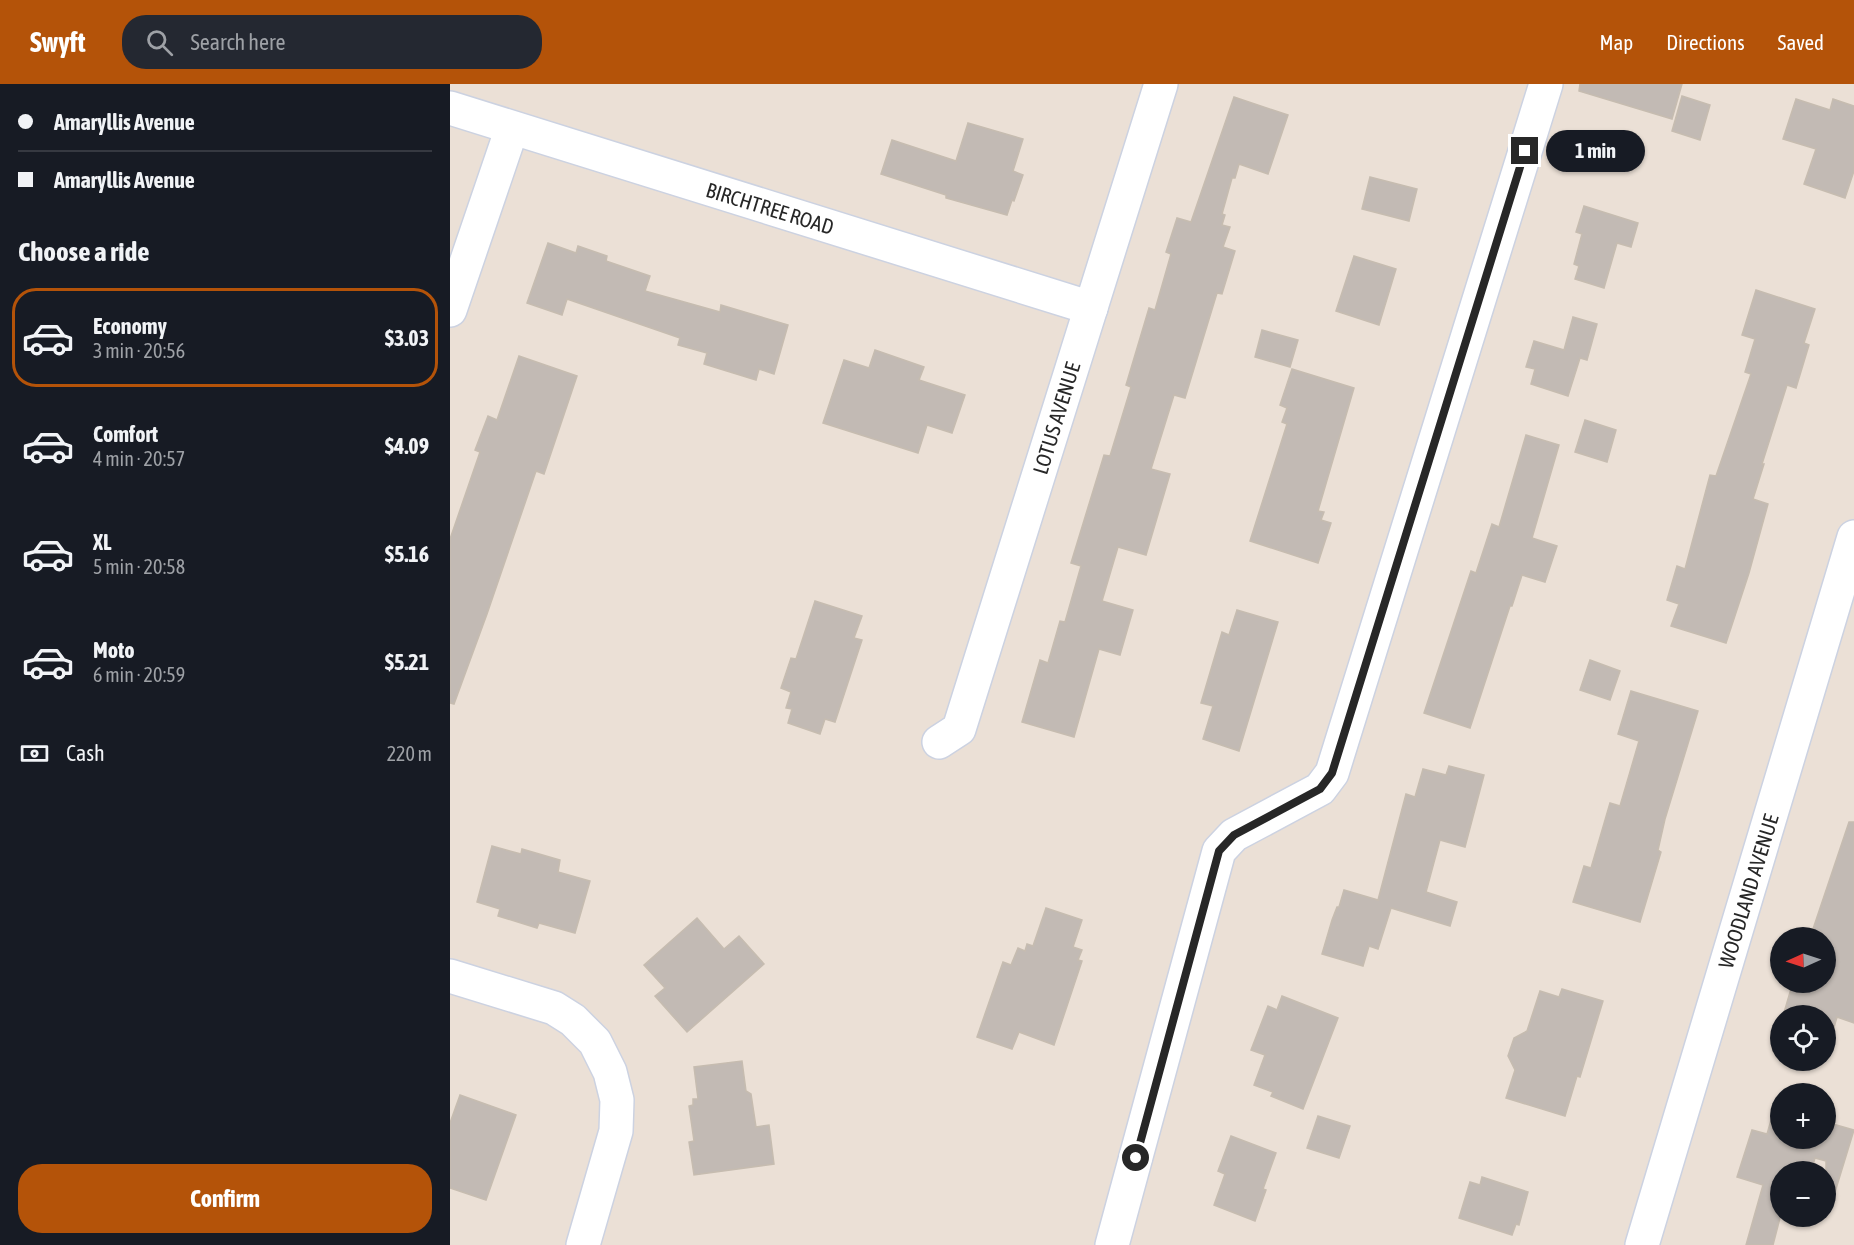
<!DOCTYPE html>
<meta charset="utf-8">
<style>
body{margin:0;font-family:"Asap Condensed",sans-serif;background:#242831;color:#f1f3f6;height:100vh;display:flex;flex-direction:column;font-size:22px;white-space:nowrap}
*{box-sizing:border-box;margin:0}
p{font-size:20px;color:#9ea1a6}
.icon{flex:none;width:33px;height:33px;fill:none;stroke:currentColor;stroke-width:2;stroke-linecap:round;stroke-linejoin:round}
.map{position:relative;flex:1;overflow:hidden}
.drawer{display:flex;flex-direction:column;background:#171b24;width:450px}
.drawer>*{flex:none}
.banner{display:grid;align-content:center;height:132px;padding:0 18px;background:#171b24}
.needle{width:39px;rotate:267deg}
.buttons{position:absolute;left:1320px;top:843px;display:grid;gap:12px}
.buttons a{display:grid;place-items:center;width:66px;height:66px;border-radius:50%;background:#171b24;box-shadow:0 2px 4px #0004;font-size:30px}
.end{position:absolute;width:27px;height:27px;margin:-14px;border:8px solid #272727;background:#fff;box-shadow:0 0 0 3px #fff}
.from{border-radius:50%}
.bubble{position:absolute;height:42px;border-radius:21px;background:#171b24;box-shadow:0 2px 4px #0004;font-size:20px;font-weight:700;line-height:42px;text-align:center}
.banner b{display:flex;align-items:center;gap:21px;height:57px;font-size:22px}
.banner b+b{border-top:2px solid #363941}
.banner i{width:15px;height:15px;background:#f1f3f6}
ul{padding:0;list-style:none}
li{display:flex;align-items:center;gap:18px;height:99px;margin:0 12px 9px;padding:0 6px;border:3px solid transparent;border-radius:24px}
li div{flex:1}
li b{display:block;font-size:22px}
li em{font-style:normal;font-weight:700}
li.on{border-color:#b45309}
li>.icon{width:54px;height:54px;stroke-width:1.5}
h2{padding:0 18px;font-size:27px;line-height:72px}
.pay{display:flex;align-items:center;gap:15px;height:66px;padding:0 18px;font-size:22px}
.pay p{margin-inline-start:auto}
.button{display:flex;gap:12px;margin-top:auto;padding:12px 18px}
.button a{flex:1;height:69px;border-radius:24px;background:#b45309;color:#fff;font-size:24px;font-weight:700;line-height:69px;text-align:center}
header{display:flex;align-items:center;gap:36px;box-sizing:border-box;height:84px;padding:0 30px;background:#b45309;color:#fff}
header strong{font-size:28px}
nav{display:flex;gap:33px;margin-inline-start:auto;font-size:21px}
.search{width:420px;height:54px;background:#242831;display:flex;align-items:center;gap:15px;box-sizing:border-box;padding:0 21px;border-radius:24px;color:#9ea1a6;font-size:22px}
main{display:flex;flex:1;min-height:0}
.map>svg:first-child{display:block}
.building{fill:#c2bab4;stroke:#c6bcb0;stroke-width:1.5}
.lines{fill:none;stroke-linecap:round;stroke-linejoin:round}
.minor-casing{stroke:#ccd2e1;stroke-width:36}
.minor{stroke:#fff;stroke-width:33}
.route{stroke:#272727;stroke-width:8}
.labels{text-anchor:middle;dominant-baseline:central;stroke-width:4.5;stroke-linejoin:round;paint-order:stroke}
.street-label{font-size:21px;fill:#272727;stroke:#fff}
</style>
<header>
<strong>Swyft</strong>
<div class="search"><svg class="icon" aria-label="search" viewBox="0 0 24 24"><circle cx="10" cy="10" r="6"/><path d="M15 15l6 6"/></svg>Search here</div>
<nav><a>Map</a><a>Directions</a><a>Saved</a></nav>
</header>
<main>
<section class="drawer">
<div class="banner">
<b><i class="from"></i>Amaryllis Avenue</b>
<b><i></i>Amaryllis Avenue</b>
</div>
<h2>Choose a ride</h2>
<ul>
<li class="on"><svg class="icon" aria-label="car" viewBox="0 0 24 24"><path d="M5 17H2v-5l4-1 3-4h7l3 4 3 1v5h-3M9 17h6M6 11h13"/><circle cx="7" cy="17" r="2"/><circle cx="17" cy="17" r="2"/></svg><div><b>Economy</b><p>3 min · 20:56</p></div><em>$3.03</em></li>
<li><svg class="icon" aria-label="car" viewBox="0 0 24 24"><path d="M5 17H2v-5l4-1 3-4h7l3 4 3 1v5h-3M9 17h6M6 11h13"/><circle cx="7" cy="17" r="2"/><circle cx="17" cy="17" r="2"/></svg><div><b>Comfort</b><p>4 min · 20:57</p></div><em>$4.09</em></li>
<li><svg class="icon" aria-label="car" viewBox="0 0 24 24"><path d="M5 17H2v-5l4-1 3-4h7l3 4 3 1v5h-3M9 17h6M6 11h13"/><circle cx="7" cy="17" r="2"/><circle cx="17" cy="17" r="2"/></svg><div><b>XL</b><p>5 min · 20:58</p></div><em>$5.16</em></li>
<li><svg class="icon" aria-label="car" viewBox="0 0 24 24"><path d="M5 17H2v-5l4-1 3-4h7l3 4 3 1v5h-3M9 17h6M6 11h13"/><circle cx="7" cy="17" r="2"/><circle cx="17" cy="17" r="2"/></svg><div><b>Moto</b><p>6 min · 20:59</p></div><em>$5.21</em></li>
</ul>
<div class="pay"><svg class="icon" aria-label="cash" viewBox="0 0 24 24"><path d="M3 7h18v10H3z"/><circle cx="12" cy="12" r="2"/></svg>Cash<p>220 m</p></div>
<div class="button"><a>Confirm</a></div>
</section>
<div class="map">
<svg width="1404" height="1161" viewBox="0 0 1404 1161">
<rect width="100%" height="100%" fill="#ebe0d6"/>
<!-- building -->
<g class="building">
<polygon points="1130,0 1232,0 1222,35 1129,7"/>
<polygon points="1232,12 1260,21 1250,56 1222,47"/>
<polygon points="784,13 838,31 818,90 789,80 785,94 782,94 772,130 775,131 772,141 780,143 773,163 785,167 772,210 767,209 735,314 724,311 701,385 720,390 696,471 668,463 652,517 683,526 670,571 649,565 624,653 572,638 590,576 598,579 610,537 615,538 631,482 621,479 654,371 660,372 681,303 676,301 699,224 705,226 721,170 716,168 727,134 741,138"/>
<polygon points="1346,15 1380,26 1383,15 1404,22 1404,87 1395,114 1354,100 1366,65 1333,55"/>
<polygon points="518,39 573,55 563,87 573,91 564,117 562,116 557,131 496,114 496,111 431,90 442,56 506,77"/>
<polygon points="920,93 967,105 959,137 912,125"/>
<polygon points="1134,122 1188,139 1181,163 1167,159 1154,204 1125,195 1129,182 1124,180 1132,150 1126,148"/>
<polygon points="98,159 126,169 128,162 157,172 156,177 200,192 195,207 270,228 271,221 338,241 324,290 309,285 306,296 254,280 257,269 228,261 230,254 117,215 112,231 77,219"/>
<polygon points="904,172 946,185 929,241 886,227"/>
<polygon points="1306,206 1365,225 1354,259 1359,261 1346,304 1337,301 1312,380 1314,380 1303,415 1318,420 1299,489 1276,559 1221,542 1229,520 1217,516 1227,482 1235,485 1260,391 1266,392 1301,290 1295,288 1305,255 1292,251"/>
<polygon points="1123,233 1147,240 1137,276 1130,274 1118,312 1081,300 1085,285 1076,283 1084,257 1114,266"/>
<polygon points="812,246 848,256 840,283 805,273"/>
<polygon points="425,266 474,283 469,296 515,311 502,349 477,341 468,369 373,339 394,276 419,284"/>
<polygon points="69,272 127,292 94,390 86,387 37,530 4,620 0,619 0,455 30,368 25,366 38,332 47,336"/>
<polygon points="842,285 904,304 868,427 874,428 871,436 881,439 868,479 800,457 837,340 832,338 837,324 830,321"/>
<polygon points="1135,336 1166,346 1157,378 1125,368"/>
<polygon points="1076,351 1109,361 1082,454 1107,462 1095,498 1072,491 1062,522 1060,522 1020,644 974,629 1021,487 1026,489 1042,440 1049,443"/>
<polygon points="365,517 412,532 404,554 412,556 385,638 375,635 370,650 338,639 342,625 336,624 341,608 331,604 341,574 346,575"/>
<polygon points="787,526 828,538 789,667 753,655 763,622 751,619 772,548 779,551"/>
<polygon points="1140,576 1170,587 1160,616 1130,606"/>
<polygon points="1181,607 1248,627 1215,735 1208,766 1211,768 1190,838 1123,818 1134,782 1141,784 1160,719 1170,722 1189,657 1168,650"/>
<polygon points="999,682 1034,691 1015,763 990,756 976,808 1007,818 1000,842 941,824 928,865 919,862 913,882 872,870 882,836 887,823 889,823 894,806 928,816 956,710 965,713 973,685 996,691"/>
<polygon points="1399,738 1404,738 1404,939 1387,933 1376,971 1376,932 1333,932 1343,898 1376,898 1376,854 1357,854 1359,845 1363,845"/>
<polygon points="42,762 71,770 72,765 110,776 108,788 140,797 125,849 89,839 87,844 48,832 50,825 27,818"/>
<polygon points="596,824 632,836 623,863 632,866 628,876 632,877 604,961 569,948 562,965 527,953 553,878 561,881 568,864 575,867 577,860 583,862"/>
<polygon points="247,834 274,865 289,852 314,880 237,948 205,912 215,904 194,881"/>
<polygon points="1112,905 1153,917 1130,993 1127,992 1115,1032 1056,1014 1065,986 1058,972 1064,954 1077,947 1090,907 1109,913"/>
<polygon points="832,912 888,934 853,1025 821,1012 823,1008 804,1001 815,971 801,966 818,922 827,926"/>
<polygon points="1330,941 1330,969 1323,967"/>
<polygon points="292,977 296,1007 301,1010 306,1043 319,1041 324,1080 244,1091 239,1058 244,1057 239,1022 243,1021 243,1015 248,1015 244,983"/>
<polygon points="10,1011 66,1031 36,1116 0,1104 0,1039"/>
<polygon points="1324,1026 1330,1028 1330,1054 1376,1054 1376,1038 1404,1046 1382,1118 1376,1117 1376,1077 1365,1074 1361,1088 1330,1088 1330,1134 1323,1161 1296,1161 1313,1101 1287,1093 1302,1046 1317,1050"/>
<polygon points="868,1032 900,1042 889,1074 857,1064"/>
<polygon points="781,1052 826,1069 813,1105 816,1106 805,1137 764,1121 775,1090 768,1087"/>
<polygon points="1032,1093 1078,1108 1069,1141 1066,1140 1062,1151 1009,1134 1020,1098 1030,1101"/>
</g>
<g class="lines">
<!-- minor casing -->
<g class="minor-casing">
<g id="minor">
<polyline points="0,24 641,224"/>
<polyline points="0,226 62,44"/>
<polyline points="489,658 509,645 711,0"/>
<polyline points="0,892 104,924 123,936 145,958 160,988 167,1016 166,1047 133,1161"/>
<polyline points="662,1161 769,767 784,751 870,705 882,689 1096,0"/>
<polyline points="1192,1161 1404,453"/>
</g>
</g>
<!-- minor -->
<use href="#minor" class="minor"/>
</g>
<g class="lines">
<!-- route -->
<polyline class="route" points="686,1074 769,767 784,751 870,705 882,689 1075,67"/>
</g>
<g class="labels">
<!-- street labels -->
<g class="street-label">
<text transform="translate(320 124) rotate(17)">BIRCHTREE ROAD</text>
<text transform="translate(606 334) rotate(-73)">LOTUS AVENUE</text>
<text transform="translate(1298 807) rotate(-73)">WOODLAND AVENUE</text>
</g>
</g>
</svg>
<div class="buttons">
<a><svg class="needle" viewBox="-14 -14 28 28"><path d="M0-13l5 13h-10z" fill="#e53935"/><path d="M0 13l5-13h-10z" fill="#9ea1a6"/></svg></a>
<a><svg class="icon" aria-label="locate" viewBox="0 0 24 24"><circle cx="12" cy="12" r="6"/><path d="M12 2v4M12 18v4M2 12h4M18 12h4"/></svg></a>
<a>+</a>
<a>−</a>
</div>
<i class="end from" style="left:686px;top:1074px"></i>
<i class="end" style="left:1075px;top:67px"></i>
<div class="bubble" style="left:1096px;top:46px;width:99px">1 min</div>
</div>
</main>
